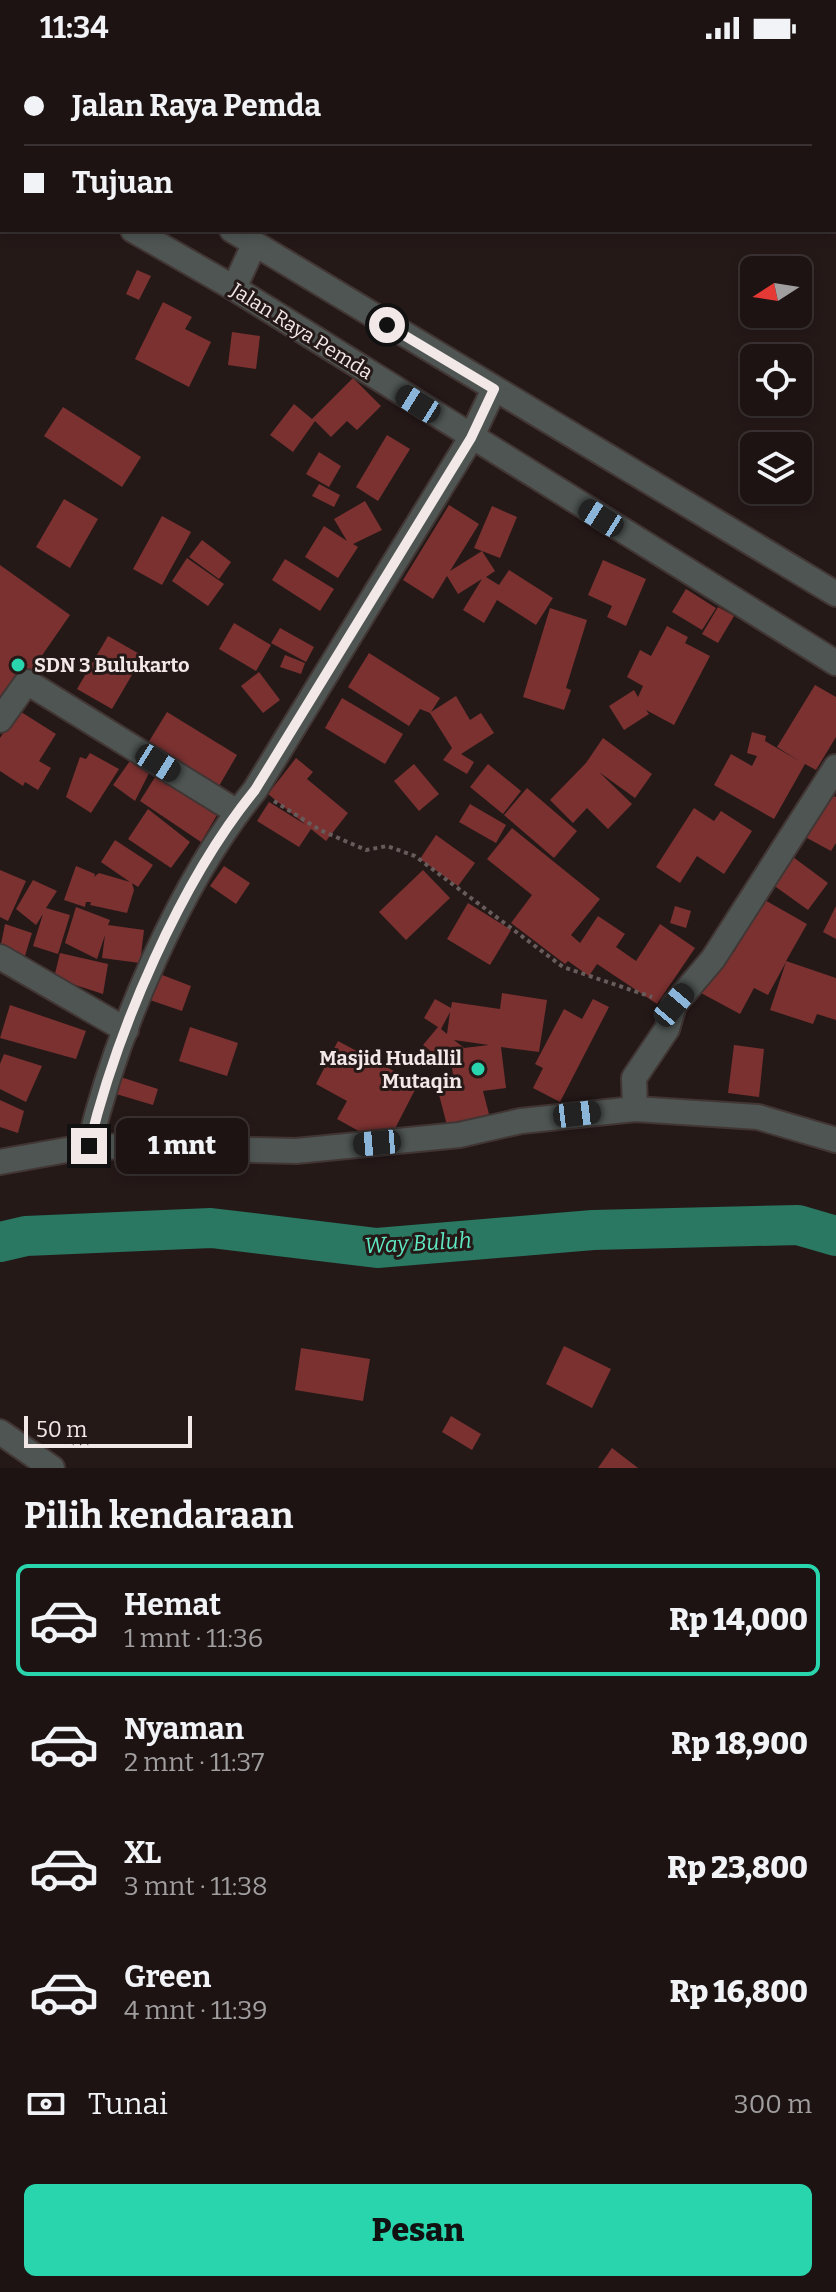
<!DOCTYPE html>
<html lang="id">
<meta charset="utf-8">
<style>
body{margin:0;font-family:Bitter,serif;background:#292020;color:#f1f3f6;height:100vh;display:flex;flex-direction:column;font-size:30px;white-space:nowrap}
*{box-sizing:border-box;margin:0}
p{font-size:26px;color:#a09e9f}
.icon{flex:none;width:44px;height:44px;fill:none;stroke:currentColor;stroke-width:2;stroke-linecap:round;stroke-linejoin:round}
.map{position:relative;height:1412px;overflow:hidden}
.details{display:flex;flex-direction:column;background:#1c1312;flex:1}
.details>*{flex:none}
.hud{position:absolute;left:0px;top:0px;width:836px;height:176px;box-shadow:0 4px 12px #0003,0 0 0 2px #3a3232;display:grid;align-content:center;height:176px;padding:0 24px;background:#1c1312}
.needle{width:52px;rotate:258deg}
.controls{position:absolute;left:740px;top:200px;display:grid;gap:16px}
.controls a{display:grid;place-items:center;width:72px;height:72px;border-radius:12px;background:#1c1312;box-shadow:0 4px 12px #0003,0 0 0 2px #3a3232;font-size:40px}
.scale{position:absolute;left:24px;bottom:20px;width:168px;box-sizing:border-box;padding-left:8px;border:4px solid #f1e8e7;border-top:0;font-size:22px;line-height:28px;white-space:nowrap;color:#f1e8e7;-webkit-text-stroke:6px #251918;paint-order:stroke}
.end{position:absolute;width:36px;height:36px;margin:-18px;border:10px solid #f1e8e7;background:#111;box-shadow:0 0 0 4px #111}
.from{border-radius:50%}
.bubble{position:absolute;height:56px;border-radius:12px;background:#1c1312;box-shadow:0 4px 12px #0003,0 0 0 2px #3a3232;font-size:26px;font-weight:800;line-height:56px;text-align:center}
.car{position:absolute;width:24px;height:48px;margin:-24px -12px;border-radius:10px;box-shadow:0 0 6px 2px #0007;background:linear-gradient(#222 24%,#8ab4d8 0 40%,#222 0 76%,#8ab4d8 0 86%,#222 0)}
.hud b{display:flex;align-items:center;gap:28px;height:76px;font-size:30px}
.hud b+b{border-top:2px solid #3a3232}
.hud i{width:20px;height:20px;background:#f1f3f6}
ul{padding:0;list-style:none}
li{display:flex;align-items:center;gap:24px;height:112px;margin:0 16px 12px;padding:0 8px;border:4px solid transparent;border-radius:12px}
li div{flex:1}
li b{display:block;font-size:30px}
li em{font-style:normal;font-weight:800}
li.current{border-color:#29d5ac}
li>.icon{width:72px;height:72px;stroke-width:1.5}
h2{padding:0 24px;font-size:36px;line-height:96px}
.pay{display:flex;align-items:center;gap:20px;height:88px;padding:0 24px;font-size:30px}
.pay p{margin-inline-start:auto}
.action{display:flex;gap:16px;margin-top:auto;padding:16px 24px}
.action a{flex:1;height:92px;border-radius:12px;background:#29d5ac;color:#111;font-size:32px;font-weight:800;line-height:92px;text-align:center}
.status{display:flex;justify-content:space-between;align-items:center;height:56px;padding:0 40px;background:#1c1312;direction:ltr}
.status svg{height:22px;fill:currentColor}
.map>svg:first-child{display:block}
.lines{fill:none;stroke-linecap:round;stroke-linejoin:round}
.river{stroke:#2a7762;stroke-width:40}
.building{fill:#7a3130;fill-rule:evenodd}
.minor-casing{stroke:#423635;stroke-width:28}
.path{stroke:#675c5b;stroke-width:4;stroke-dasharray:4 4;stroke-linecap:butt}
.minor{stroke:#4e5552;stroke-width:24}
.route{stroke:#f1e8e7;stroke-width:10}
.poi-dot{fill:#29d5ac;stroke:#251918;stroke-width:3}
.labels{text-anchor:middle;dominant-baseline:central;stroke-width:6;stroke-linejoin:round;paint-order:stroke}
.street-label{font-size:20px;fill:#f1e8e7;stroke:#251918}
.poi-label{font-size:20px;font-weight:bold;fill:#f1e8e7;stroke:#251918;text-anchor:start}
.water-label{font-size:22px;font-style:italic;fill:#5fe9c3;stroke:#251918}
</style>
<div class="status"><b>11:34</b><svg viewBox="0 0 49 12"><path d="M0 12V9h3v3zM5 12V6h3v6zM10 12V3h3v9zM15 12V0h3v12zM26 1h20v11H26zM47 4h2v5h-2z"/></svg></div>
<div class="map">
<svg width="836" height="1412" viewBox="0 0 836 1412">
<rect width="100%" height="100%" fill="#251918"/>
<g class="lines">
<!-- river -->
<polyline class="river" points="0,1186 26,1180 211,1172 377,1192 593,1174 798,1169 836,1180"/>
</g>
<!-- building -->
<g class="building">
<polygon points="137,214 151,220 139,244 126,238"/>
<polygon points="163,246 192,261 185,273 211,286 189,331 135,303"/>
<polygon points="232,276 260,280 256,313 228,309"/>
<polygon points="353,322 381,350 357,374 347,365 331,381 315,365 293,396 270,379 294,348 312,363"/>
<polygon points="63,351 141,401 122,431 44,380"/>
<polygon points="387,379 410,393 378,445 356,431"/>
<polygon points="319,396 341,410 329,431 306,418"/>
<polygon points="319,428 340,439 334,451 312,440"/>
<polygon points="64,443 98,463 70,512 36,491"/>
<polygon points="365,445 382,474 353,488 358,491 338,522 305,501 324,470 347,485 334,463"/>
<polygon points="449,449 479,468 450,515 482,495 495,515 486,521 499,529 509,514 553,542 536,569 497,544 484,567 463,554 482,523 458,538 447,520 433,543 403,524"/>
<polygon points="492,450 517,461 500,502 474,492"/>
<polygon points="162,460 191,476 162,529 133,513"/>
<polygon points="202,484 231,506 219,523 189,501"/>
<polygon points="187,502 224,528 208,550 172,525"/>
<polygon points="285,503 334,533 320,555 272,524"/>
<polygon points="603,504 646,523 626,570 607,561 612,550 588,539"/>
<polygon points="0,509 70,559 0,660"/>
<polygon points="686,533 716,552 702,574 672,556"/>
<polygon points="718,551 734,560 718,587 702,578"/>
<polygon points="550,552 587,564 566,632 571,634 564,654 523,641"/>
<polygon points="234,567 271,589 256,615 219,593"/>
<polygon points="667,570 688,581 685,587 710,600 674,669 646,654 649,658 624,674 609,650 634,634 638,641 643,630 627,621 640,594 651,600"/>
<polygon points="280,572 314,591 306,606 271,587"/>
<polygon points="108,580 143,600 112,653 77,633"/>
<polygon points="369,597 440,642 431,656 456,640 470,664 481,657 494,677 461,698 474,706 467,718 443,704 452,692 430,657 420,653 409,670 348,631"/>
<polygon points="285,599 305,607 301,618 280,611"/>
<polygon points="259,616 280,644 263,657 241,630"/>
<polygon points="815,629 836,641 836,681 816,714 805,708 774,763 714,729 731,698 752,710 757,700 747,697 752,676 766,680 765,685 799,705 777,691"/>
<polygon points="342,642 403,678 385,708 325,672"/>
<polygon points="18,654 56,678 39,705 51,712 38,734 25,726 23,730 0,715 0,682"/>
<polygon points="167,656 237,699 219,730 148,687"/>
<polygon points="603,682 652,718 635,742 599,716 632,748 608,773 587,752 573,767 550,744 586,707"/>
<polygon points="90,697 119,713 91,757 66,741 80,701 86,703"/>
<polygon points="132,702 151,713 135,745 113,729"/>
<polygon points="296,702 313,716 307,723 348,757 326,785 311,773 299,791 257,765 269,746 306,769 268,738"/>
<polygon points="414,708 439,738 419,755 394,725"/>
<polygon points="488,708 521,735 503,758 470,731"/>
<polygon points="157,718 220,754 201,786 140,745"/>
<polygon points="527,732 577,775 554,802 504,759"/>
<polygon points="831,739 836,741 836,787 831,795 807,782"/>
<polygon points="470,748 506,769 496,787 459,766"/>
<polygon points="694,752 714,765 721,755 752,775 724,818 697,800 680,827 656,811"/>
<polygon points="148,753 190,786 171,812 128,783"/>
<polygon points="512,772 600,843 571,879 580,887 598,860 625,878 616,891 636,905 660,868 695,892 657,948 597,908 589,920 568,905 565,908 511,867 532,839 487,803"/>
<polygon points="436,779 475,807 458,830 420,803"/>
<polygon points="115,784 153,809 138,831 132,827 134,834 127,857 90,849 91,846 86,846 85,851 64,844 76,810 95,818 94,821 99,817 130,826 101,806"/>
<polygon points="789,798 828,827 808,854 769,826"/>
<polygon points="224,810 250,827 236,848 210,830"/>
<polygon points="0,814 26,825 8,865 0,861"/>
<polygon points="423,814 450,842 406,884 379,856"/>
<polygon points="33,824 57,835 46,852 70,859 58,898 33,890 43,858 36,869 16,853"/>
<polygon points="763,843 807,868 786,905 836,922 836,964 817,958 813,968 770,954 786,906 768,939 754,932 740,958 701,937 722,889 734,896"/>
<polygon points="468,847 511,874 490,909 447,883"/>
<polygon points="675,850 691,855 686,872 670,867"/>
<polygon points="836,850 836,883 823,876"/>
<polygon points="76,851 110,864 108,869 144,874 140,907 102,902 105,879 97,903 65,887"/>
<polygon points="5,868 32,877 23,906 0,893"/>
<polygon points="60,897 108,908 103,938 54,922"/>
<polygon points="157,917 191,930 182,955 147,943"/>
<path d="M 502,937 L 547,944 L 539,996 L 501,991 L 506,1032 L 483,1035 L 490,1062 L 448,1073 L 437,1031 L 454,1026 L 452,1012 L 423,989 L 438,971 L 424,962 L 435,943 L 451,952 L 452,946 L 500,953 ZM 450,956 L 447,978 L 441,973 ZM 454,984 L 489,989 L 464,992 Z"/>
<polygon points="593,943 609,951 560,1046 533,1032 543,1012 535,1008 564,953 582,963"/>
<polygon points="10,949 86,975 76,1003 0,982"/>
<polygon points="190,971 238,987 227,1020 179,1005"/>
<polygon points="338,985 418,1028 386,1090 337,1063 347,1045 316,1028"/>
<polygon points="734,989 764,993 759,1041 728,1037"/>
<polygon points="4,998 42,1010 26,1046 0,1033 0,1008"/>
<polygon points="111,1018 158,1033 153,1049 106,1035"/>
<polygon points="0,1044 24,1055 18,1077 0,1071"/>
<polygon points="564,1290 611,1313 592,1352 546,1328"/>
<polygon points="301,1292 370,1303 363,1345 295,1334"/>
<polygon points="451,1360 481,1378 472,1394 442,1376"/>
<polygon points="612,1392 638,1412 598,1412"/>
</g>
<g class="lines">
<!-- minor casing -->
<g class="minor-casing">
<g id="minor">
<polyline points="0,24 2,26"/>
<polyline points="0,49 2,48"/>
<polyline points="0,97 2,98"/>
<polyline points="133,174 234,232 836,607"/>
<polyline points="232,174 836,538"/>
<polyline points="234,232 254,189"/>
<polyline points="0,664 27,626 237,756"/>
<polyline points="0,901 126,974"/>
<polyline points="635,1053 634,1022 667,973 674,949 713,903 836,711"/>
<path d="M 89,1090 C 117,974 180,826 255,734 L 471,382 L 494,333"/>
<polyline points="0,1106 89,1090 296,1095 459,1079 521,1065 635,1053 758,1061 836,1084"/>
<polyline points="0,1376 52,1412"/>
</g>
</g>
<!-- path -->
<polyline class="path" points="274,745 320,774 366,794 387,790 415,800 563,911 652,941"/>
<!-- minor -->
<use href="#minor" class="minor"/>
</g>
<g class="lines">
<!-- route -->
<path class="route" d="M 89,1090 C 117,974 180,826 255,734 L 471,382 L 494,333 L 387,269"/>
</g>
<!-- markers -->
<g class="poi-dot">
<circle cx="18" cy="609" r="8"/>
<circle cx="478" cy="1013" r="8"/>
</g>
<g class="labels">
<!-- street labels -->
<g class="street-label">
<text transform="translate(302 275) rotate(32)">Jalan Raya Pemda</text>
</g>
<!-- poi labels -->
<g class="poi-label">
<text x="34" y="609">SDN 3 Bulukarto</text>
<text x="462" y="1002" text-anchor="end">Masjid Hudallil<tspan x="462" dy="23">Mutaqin</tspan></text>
</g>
<!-- water labels -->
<g class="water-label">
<text transform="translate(418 1187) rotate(-3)">Way Buluh</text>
</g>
</g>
</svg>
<div class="controls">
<a><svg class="needle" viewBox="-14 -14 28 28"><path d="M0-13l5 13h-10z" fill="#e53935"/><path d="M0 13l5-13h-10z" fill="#a09e9f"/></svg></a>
<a><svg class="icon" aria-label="locate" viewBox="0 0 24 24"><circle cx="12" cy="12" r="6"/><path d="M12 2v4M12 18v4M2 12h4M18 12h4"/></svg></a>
<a><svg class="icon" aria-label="layers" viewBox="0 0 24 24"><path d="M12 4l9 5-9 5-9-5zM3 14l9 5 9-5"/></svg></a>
</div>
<div class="scale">50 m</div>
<i class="end from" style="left:387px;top:269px"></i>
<i class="end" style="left:89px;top:1090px"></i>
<div class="bubble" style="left:116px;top:1062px;width:132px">1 mnt</div>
<i class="car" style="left:418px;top:348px;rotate:302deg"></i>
<i class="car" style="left:601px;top:462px;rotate:302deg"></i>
<i class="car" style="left:158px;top:707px;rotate:122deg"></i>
<i class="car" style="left:674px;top:949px;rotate:40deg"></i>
<i class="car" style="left:577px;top:1058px;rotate:83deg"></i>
<i class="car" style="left:377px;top:1087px;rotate:265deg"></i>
<div class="hud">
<b><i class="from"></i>Jalan Raya Pemda</b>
<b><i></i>Tujuan</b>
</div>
</div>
<section class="details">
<h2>Pilih kendaraan</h2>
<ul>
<li class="current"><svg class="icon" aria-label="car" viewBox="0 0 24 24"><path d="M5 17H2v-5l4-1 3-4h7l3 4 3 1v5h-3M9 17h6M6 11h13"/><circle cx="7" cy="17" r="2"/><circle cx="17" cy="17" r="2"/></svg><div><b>Hemat</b><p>1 mnt · 11:36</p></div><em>Rp 14,000</em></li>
<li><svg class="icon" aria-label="car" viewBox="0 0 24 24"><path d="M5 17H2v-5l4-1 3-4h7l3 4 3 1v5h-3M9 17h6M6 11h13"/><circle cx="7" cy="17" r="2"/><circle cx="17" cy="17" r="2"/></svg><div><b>Nyaman</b><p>2 mnt · 11:37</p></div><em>Rp 18,900</em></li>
<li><svg class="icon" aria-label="car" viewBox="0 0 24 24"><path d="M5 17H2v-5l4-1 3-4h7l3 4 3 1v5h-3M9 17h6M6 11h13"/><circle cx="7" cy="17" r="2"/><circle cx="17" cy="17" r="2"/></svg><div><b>XL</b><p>3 mnt · 11:38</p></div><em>Rp 23,800</em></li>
<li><svg class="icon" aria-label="car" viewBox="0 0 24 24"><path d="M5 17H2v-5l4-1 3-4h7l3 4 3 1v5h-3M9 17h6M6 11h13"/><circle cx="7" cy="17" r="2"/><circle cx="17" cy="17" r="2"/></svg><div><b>Green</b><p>4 mnt · 11:39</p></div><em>Rp 16,800</em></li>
</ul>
<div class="pay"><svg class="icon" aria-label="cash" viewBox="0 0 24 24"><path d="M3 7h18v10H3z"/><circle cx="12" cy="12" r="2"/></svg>Tunai<p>300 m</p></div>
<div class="action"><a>Pesan</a></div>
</section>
